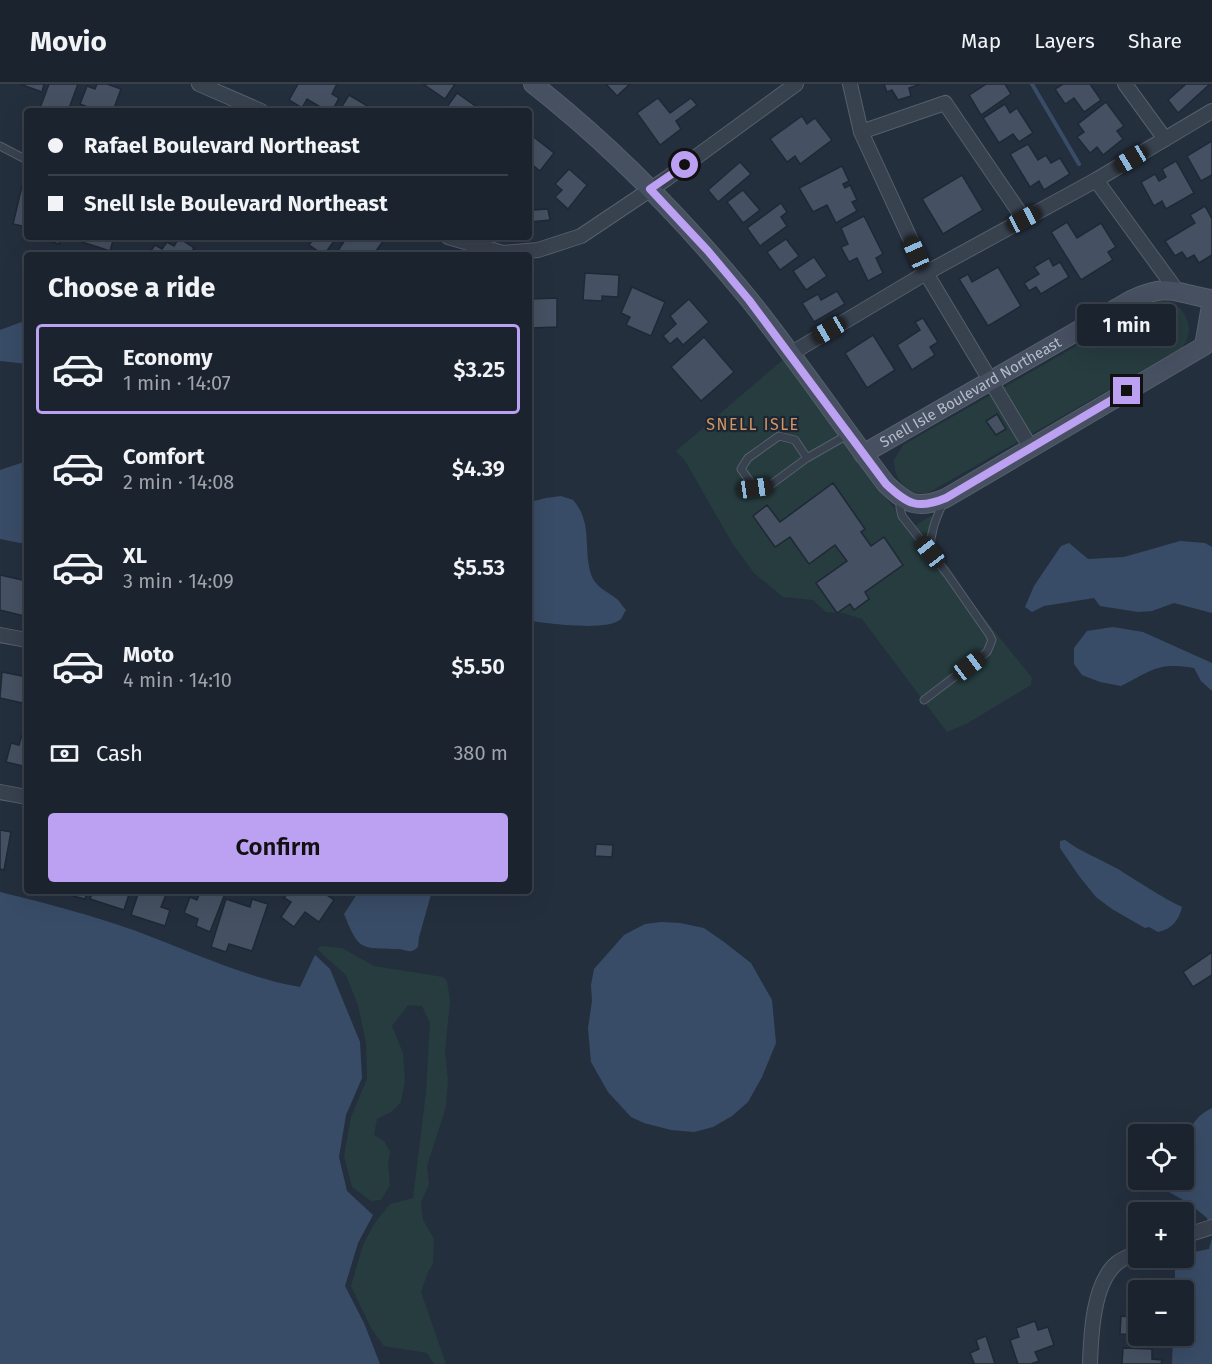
<!DOCTYPE html>
<meta charset="utf-8">
<style>
body{margin:0;font-family:"Fira Sans",sans-serif;background:#282f3a;color:#f1f3f6;height:100vh;display:flex;flex-direction:column;font-size:22px;white-space:nowrap}
*{box-sizing:border-box;margin:0}
p{font-size:20px;color:#a0a4aa}
.icon{flex:none;width:33px;height:33px;fill:none;stroke:currentColor;stroke-width:2;stroke-linecap:round;stroke-linejoin:round}
.map{position:relative;flex:1;overflow:hidden}
.side{position:absolute;left:24px;top:168px;width:508px;height:642px;display:flex;flex-direction:column;background:#1b232e;border-radius:6px;box-shadow:0 6px 24px #0002,0 0 0 2px #39404a}
.side>*{flex:none}
.guide{position:absolute;left:24px;top:24px;width:508px;height:132px;border-radius:6px;box-shadow:0 6px 24px #0002,0 0 0 2px #39404a;display:grid;align-content:center;height:132px;padding:0 24px;background:#1b232e}
.controls{position:absolute;left:1128px;top:1040px;display:grid;gap:12px}
.controls a{display:grid;place-items:center;width:66px;height:66px;border-radius:6px;background:#1b232e;box-shadow:0 6px 24px #0002,0 0 0 2px #39404a;font-size:30px}
.end{position:absolute;width:27px;height:27px;margin:-14px;border:8px solid #bca0f2;background:#111;box-shadow:0 0 0 3px #111}
.from{border-radius:50%}
.bubble{position:absolute;height:42px;border-radius:6px;background:#1b232e;box-shadow:0 6px 24px #0002,0 0 0 2px #39404a;font-size:20px;font-weight:600;line-height:42px;text-align:center}
.car{position:absolute;width:18px;height:36px;margin:-18px -9px;border-radius:8px;box-shadow:0 0 4px 2px #0007;background:linear-gradient(#222 24%,#8ab4d8 0 40%,#222 0 76%,#8ab4d8 0 86%,#222 0)}
.guide b{display:flex;align-items:center;gap:21px;height:57px;font-size:22px}
.guide b+b{border-top:2px solid #39404a}
.guide i{width:15px;height:15px;background:#f1f3f6}
ul{padding:0;list-style:none}
li{display:flex;align-items:center;gap:18px;height:90px;margin:0 12px 9px;padding:0 12px;border:3px solid transparent;border-radius:6px}
li div{flex:1}
li b{display:block;font-size:22px}
li em{font-style:normal;font-weight:600}
li.on{border-color:#bca0f2}
li>.icon{width:54px;height:54px;stroke-width:1.5}
h2{padding:0 24px;font-size:27px;line-height:72px}
.pay{display:flex;align-items:center;gap:15px;height:66px;padding:0 24px;font-size:22px}
.pay p{margin-inline-start:auto}
.button{display:flex;gap:12px;margin-top:auto;padding:12px 24px}
.button a{flex:1;height:69px;border-radius:6px;background:#bca0f2;color:#111;font-size:24px;font-weight:600;line-height:69px;text-align:center}
header{display:flex;align-items:center;gap:36px;box-sizing:border-box;height:84px;padding:0 30px;background:#1b232e;border-bottom:2px solid #39404a}
header strong{font-size:28px}
nav{display:flex;gap:33px;margin-inline-start:auto;font-size:21px}
.map>svg:first-child{display:block}
.green{fill:#263c3f}
.water{fill:#394c67}
.lines{fill:none;stroke-linecap:round;stroke-linejoin:round}
.stream{stroke:#394c67;stroke-width:4}
.building{fill:#455162;stroke:#1f2835;stroke-width:1.5}
.lane-casing{stroke:#565f6c;stroke-width:9}
.street-casing{stroke:#565f6c;stroke-width:16}
.secondary-casing{stroke:#565f6c;stroke-width:20}
.lane{stroke:#38414e;stroke-width:7}
.street{stroke:#38414e;stroke-width:14}
.secondary{stroke:#465061;stroke-width:18}
.route{stroke:#bca0f2;stroke-width:8}
.labels{text-anchor:middle;dominant-baseline:central;stroke-width:4.5;stroke-linejoin:round;paint-order:stroke}
.street-label{font-size:15px;fill:#b4bcc9;stroke:#1d2633}
.neighbourhood-label{font-size:16px;letter-spacing:1.5px;fill:#d59563;stroke:#1d2633}
</style>
<header>
<strong>Movio</strong>
<nav><a>Map</a><a>Layers</a><a>Share</a></nav>
</header>
<div class="map">
<svg width="1212" height="1280" viewBox="0 0 1212 1280">
<rect width="100%" height="100%" fill="#242f3e"/>
<!-- green -->
<g class="green">
<path d="M 1167,216 C 1187,224 1196,246 1182,264 L 926,410 C 905,410 895,396 894,376 L 903,361 L 1155,217 Z"/>
<path d="M 785,274 L 906,441 L 913,443 L 931,432 L 937,440 C 936,444 934,450 934,454 C 936,479 1013,569 1032,594 L 1031,601 L 968,639 L 947,648 L 862,535 L 844,529 L 826,528 L 813,516 L 783,513 L 754,489 L 732,459 L 684,375 L 676,367 Z"/>
<polygon points="320,862 342,864 374,882 443,893 447,897 450,917 445,968 448,996 446,1023 427,1082 429,1100 421,1119 423,1136 434,1155 433,1180 428,1188 421,1208 446,1280 434,1280 427,1269 384,1262 371,1244 351,1202 363,1161 374,1140 390,1120 413,1114 426,1008 430,939 422,922 408,921 392,942 403,969 405,997 401,1018 391,1028 377,1035 374,1051 384,1057 390,1068 388,1081 390,1101 381,1116 371,1117 352,1103 344,1072 351,1033 367,995 366,959 358,921 346,891 318,866"/>
</g>
<!-- water -->
<g class="water">
<polygon points="27,236 27,280 0,277 0,246"/>
<polygon points="27,377 27,458 20,459 0,455 0,386"/>
<path d="M 561,412 L 573,416 C 594,440 582,466 592,493 C 597,504 608,508 617,515 C 620,518 623,523 626,526 C 625,527 622,534 621,535 C 607,548 548,539 530,537 L 530,418 L 546,414 Z"/>
<polygon points="1180,457 1205,459 1212,463 1212,529 1174,519 1152,527 1138,528 1100,522 1094,514 1044,522 1032,528 1025,523 1034,502 1061,462 1069,459 1088,475 1124,473"/>
<path d="M 1113,543 L 1143,548 L 1212,579 L 1212,607 L 1201,597 L 1194,584 C 1157,578 1153,586 1121,602 L 1100,598 L 1082,591 L 1074,580 L 1074,564 L 1087,547 Z"/>
<path d="M 1065,756 C 1081,768 1100,775 1118,785 C 1139,798 1159,812 1182,823 C 1179,836 1172,845 1158,848 L 1149,843 L 1145,844 L 1112,825 L 1096,813 L 1079,792 L 1060,764 L 1060,757 Z"/>
<path d="M 359,807 L 432,807 L 419,853 L 418,863 C 410,871 406,865 396,865 C 359,864 359,866 344,830 Z"/>
<path d="M 0,808 C 46,819 91,831 136,847 C 190,867 243,893 300,903 L 315,871 L 330,885 L 360,958 L 362,994 L 346,1031 L 339,1073 L 347,1107 L 373,1131 L 358,1159 L 345,1202 L 364,1239 L 380,1280 L 0,1280 Z"/>
<polygon points="661,838 680,839 704,844 724,858 751,879 772,916 776,959 762,993 748,1018 732,1032 713,1043 694,1048 671,1046 644,1039 631,1033 608,1008 591,978 588,944 592,917 591,901 594,885 624,851 645,840"/>
<path d="M 1212,1024 L 1212,1149 L 1207,1134 L 1190,1120 L 1169,1108 L 1167,1095 L 1184,1095 C 1184,1068 1183,1037 1212,1024 Z"/>
<polygon points="1212,1154 1212,1280 1172,1280 1173,1251 1184,1251 1184,1206 1175,1206 1175,1173 1184,1173 1184,1170 1209,1165"/>
</g>
<g class="lines">
<!-- stream -->
<polyline class="stream" points="1032,0 1079,80"/>
</g>
<!-- building -->
<g class="building">
<polygon points="20,0 44,0 42,8"/>
<polygon points="49,0 78,0 68,27 48,27 40,24"/>
<polygon points="97,0 107,0 121,5 113,27 98,27 80,20 87,2 95,5"/>
<polygon points="298,0 337,0 332,10 339,14 332,27 327,27 307,15 302,24 289,16"/>
<polygon points="423,0 455,0 445,15"/>
<polygon points="606,0 630,0 617,12"/>
<polygon points="884,0 921,0 909,4 911,12 898,16 892,6 887,8"/>
<polygon points="986,0 1005,0 1011,10 981,31 969,11"/>
<polygon points="1063,0 1090,0 1101,16 1084,28 1074,14 1065,20 1055,5"/>
<polygon points="1186,0 1210,0 1178,29 1168,16"/>
<polygon points="457,9 478,24 476,27 444,27"/>
<polygon points="349,11 376,27 339,27"/>
<polygon points="658,14 670,29 691,14 697,21 676,37 681,45 660,61 637,29"/>
<polygon points="1106,18 1124,42 1117,47 1123,55 1103,71 1097,63 1090,69 1077,53 1084,48 1078,40"/>
<polygon points="1005,20 1010,29 1017,24 1033,49 1019,58 1013,50 999,59 983,34"/>
<polygon points="802,32 807,40 815,34 832,56 800,80 795,72 787,78 770,55"/>
<polygon points="530,50 554,69 540,87 530,79"/>
<polygon points="1212,57 1212,91 1201,97 1187,72"/>
<polygon points="1028,60 1038,76 1046,71 1051,79 1060,74 1070,90 1044,106 1039,97 1030,103 1010,70"/>
<polygon points="1176,77 1194,109 1166,125 1162,117 1154,122 1141,98 1155,90 1159,97 1166,93 1162,85"/>
<polygon points="740,78 751,90 718,118 708,106"/>
<polygon points="842,82 849,97 843,100 845,104 850,101 857,116 852,118 857,127 836,139 827,121 813,128 799,104"/>
<polygon points="569,85 587,101 568,125 555,113 562,106 555,100"/>
<polygon points="962,91 983,126 943,150 922,115"/>
<polygon points="23,98 27,99 27,143 13,140"/>
<polygon points="743,106 760,126 743,139 727,118"/>
<polygon points="531,115 532,126 548,125 550,136 530,138 530,116"/>
<polygon points="781,119 787,128 781,133 787,142 760,162 747,144"/>
<polygon points="1205,122 1212,135 1212,171 1199,179 1194,171 1187,175 1182,168 1175,172 1165,157 1195,139 1190,131"/>
<polygon points="864,132 883,170 876,174 883,189 868,197 857,174 849,178 841,163 848,160 841,144"/>
<polygon points="1067,138 1077,154 1101,139 1116,163 1108,168 1113,176 1081,196 1051,148"/>
<polygon points="35,153 61,153 59,160"/>
<polygon points="77,153 114,153 110,167 76,156"/>
<polygon points="311,153 337,153 324,171 309,161 313,155"/>
<polygon points="347,153 380,153 384,156 373,171 335,171"/>
<polygon points="179,154 194,164 189,171 154,171 150,168 155,161 162,165 167,158 174,162"/>
<polygon points="786,155 799,172 780,186 767,168"/>
<polygon points="814,173 827,192 806,206 793,187"/>
<polygon points="1049,174 1053,182 1060,178 1069,193 1041,210 1036,203 1029,207 1024,199 1039,190 1034,183"/>
<polygon points="998,183 1021,222 988,242 959,195 968,190 972,198"/>
<polygon points="585,189 619,191 618,213 602,212 602,217 583,216"/>
<polygon points="632,203 665,218 651,252 626,241 630,233 621,229"/>
<polygon points="837,207 845,220 814,238 802,219 818,210 821,216"/>
<polygon points="557,214 557,243 530,244 530,215"/>
<polygon points="689,215 709,238 683,261 677,254 670,260 663,252 676,240 670,232"/>
<polygon points="923,234 938,258 930,263 935,271 912,286 897,261 920,246 915,238"/>
<polygon points="873,251 895,286 867,304 845,269"/>
<polygon points="704,253 734,288 701,317 671,283"/>
<polygon points="997,330 1006,345 996,351 986,337"/>
<polygon points="833,399 865,445 861,448 871,462 884,453 903,481 865,508 869,515 854,526 850,520 837,529 816,499 847,477 835,461 809,480 790,453 775,463 753,432 767,421 780,438"/>
<polygon points="0,491 27,497 27,520 24,532 0,526"/>
<polygon points="2,588 27,593 27,620 0,614"/>
<polygon points="22,651 27,652 27,683 6,678 11,659 19,661"/>
<polygon points="0,746 11,748 4,786 0,785"/>
<polygon points="596,760 613,761 612,773 595,772"/>
<polygon points="54,807 87,807 85,815"/>
<polygon points="93,807 130,807 124,826 90,815"/>
<polygon points="139,807 167,808 161,823 170,826 165,842 131,831"/>
<polygon points="209,807 226,807 210,848 196,842 198,835 184,829 190,813 197,816 200,808 208,811"/>
<polygon points="289,807 330,807 327,811 334,816 319,838 305,828 294,843 281,833 291,818 284,814"/>
<polygon points="226,815 250,823 252,815 268,820 252,867 229,860 226,868 211,863"/>
<polygon points="1212,868 1212,891 1193,903 1183,888"/>
<polygon points="1131,1198 1164,1200 1164,1206 1138,1206 1138,1251 1120,1250 1121,1232 1129,1233"/>
<polygon points="1035,1237 1038,1246 1048,1243 1054,1261 1035,1268 1039,1277 1031,1280 1018,1280 1010,1256 1019,1253 1016,1244"/>
<polygon points="986,1252 995,1280 972,1280 974,1279 970,1269 979,1265 976,1256"/>
<polygon points="1123,1264 1152,1265 1152,1275 1162,1276 1161,1280 1122,1280"/>
</g>
<g class="lines">
<!-- lane casing -->
<g class="lane-casing">
<g id="lane">
<polyline points="0,62 27,76"/>
<polyline points="807,374 795,356 779,352 748,374 741,385 755,404 769,402 807,374 849,350"/>
<polyline points="900,414 900,424 902,432 948,491 989,550 992,556 987,568 924,616"/>
<path d="M 930,468 C 930,450 935,436 943,419"/>
</g>
</g>
<!-- street casing -->
<g class="street-casing">
<g id="street">
<polyline points="199,0 261,27"/>
<polyline points="850,0 861,48 926,189 1031,364"/>
<polyline points="1125,0 1165,55"/>
<polyline points="861,48 945,19 1024,135"/>
<polyline points="1096,96 1177,207"/>
<polyline points="448,153 503,169 538,166 581,152 666,95 796,0"/>
<polyline points="790,270 926,189 1096,96 1212,27"/>
<polyline points="0,551 27,556"/>
<polyline points="0,708 27,713"/>
<polyline points="1184,1152 1212,1143"/>
<path d="M 1090,1280 C 1091,1250 1093,1199 1117,1179 C 1123,1174 1132,1171 1138,1169"/>
</g>
</g>
<!-- secondary casing -->
<g class="secondary-casing">
<g id="secondary">
<path d="M 533,0 C 612,62 684,136 748,214 C 796,274 840,339 886,400 C 907,420 917,426 946,414 L 1204,262 L 1212,216"/>
<path id="s1" d="M 863,370 L 1133,215 C 1170,198 1176,210 1212,215"/>
</g>
</g>
<!-- lane -->
<use href="#lane" class="lane"/>
<!-- street -->
<use href="#street" class="street"/>
<!-- secondary -->
<use href="#secondary" class="secondary"/>
</g>
<g class="lines">
<!-- route -->
<path class="route" d="M 685,81 L 650,105 L 708,167 L 749,216 L 886,400 C 907,420 917,426 946,414 L 1127,307"/>
</g>
<g class="labels">
<!-- street labels -->
<g class="street-label">
<text stroke="none"><textPath href="#s1" startOffset="124">Snell Isle Boulevard Northeast</textPath></text>
</g>
<!-- neighbourhood labels -->
<g class="neighbourhood-label">
<text x="753" y="340">SNELL ISLE</text>
</g>
</g>
</svg>
<div class="controls">
<a><svg class="icon" aria-label="locate" viewBox="0 0 24 24"><circle cx="12" cy="12" r="6"/><path d="M12 2v4M12 18v4M2 12h4M18 12h4"/></svg></a>
<a>+</a>
<a>−</a>
</div>
<i class="end from" style="left:685px;top:81px"></i>
<i class="end" style="left:1127px;top:307px"></i>
<div class="bubble" style="left:1077px;top:220px;width:99px">1 min</div>
<i class="car" style="left:1131px;top:75px;rotate:239deg"></i>
<i class="car" style="left:1024px;top:135px;rotate:62deg"></i>
<i class="car" style="left:916px;top:169px;rotate:336deg"></i>
<i class="car" style="left:829px;top:246px;rotate:240deg"></i>
<i class="car" style="left:755px;top:404px;rotate:82deg"></i>
<i class="car" style="left:930px;top:468px;rotate:322deg"></i>
<i class="car" style="left:969px;top:582px;rotate:53deg"></i>
<div class="guide">
<b><i class="from"></i>Rafael Boulevard Northeast</b>
<b><i></i>Snell Isle Boulevard Northeast</b>
</div>
<section class="side">
<h2>Choose a ride</h2>
<ul>
<li class="on"><svg class="icon" aria-label="car" viewBox="0 0 24 24"><path d="M5 17H2v-5l4-1 3-4h7l3 4 3 1v5h-3M9 17h6M6 11h13"/><circle cx="7" cy="17" r="2"/><circle cx="17" cy="17" r="2"/></svg><div><b>Economy</b><p>1 min · 14:07</p></div><em>$3.25</em></li>
<li><svg class="icon" aria-label="car" viewBox="0 0 24 24"><path d="M5 17H2v-5l4-1 3-4h7l3 4 3 1v5h-3M9 17h6M6 11h13"/><circle cx="7" cy="17" r="2"/><circle cx="17" cy="17" r="2"/></svg><div><b>Comfort</b><p>2 min · 14:08</p></div><em>$4.39</em></li>
<li><svg class="icon" aria-label="car" viewBox="0 0 24 24"><path d="M5 17H2v-5l4-1 3-4h7l3 4 3 1v5h-3M9 17h6M6 11h13"/><circle cx="7" cy="17" r="2"/><circle cx="17" cy="17" r="2"/></svg><div><b>XL</b><p>3 min · 14:09</p></div><em>$5.53</em></li>
<li><svg class="icon" aria-label="car" viewBox="0 0 24 24"><path d="M5 17H2v-5l4-1 3-4h7l3 4 3 1v5h-3M9 17h6M6 11h13"/><circle cx="7" cy="17" r="2"/><circle cx="17" cy="17" r="2"/></svg><div><b>Moto</b><p>4 min · 14:10</p></div><em>$5.50</em></li>
</ul>
<div class="pay"><svg class="icon" aria-label="cash" viewBox="0 0 24 24"><path d="M3 7h18v10H3z"/><circle cx="12" cy="12" r="2"/></svg>Cash<p>380 m</p></div>
<div class="button"><a>Confirm</a></div>
</section>
</div>
